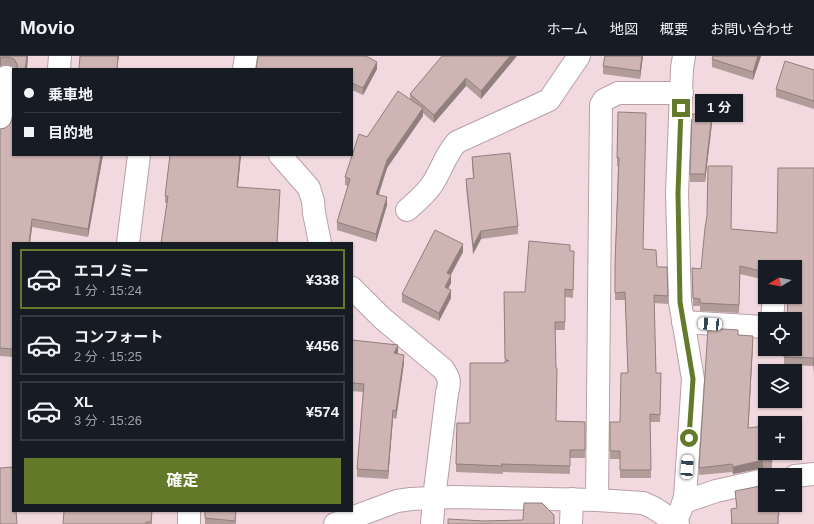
<!DOCTYPE html>
<html lang="ja">
<meta charset="utf-8">
<style>
body{margin:0;font-family:Helvetica,"Noto Sans JP",sans-serif;background:#242831;color:#f1f3f6;height:100vh;display:flex;flex-direction:column;font-size:15px;white-space:nowrap}
*{box-sizing:border-box;margin:0}
p{font-size:13px;color:#9ea1a6}
.icon{flex:none;width:22px;height:22px;fill:none;stroke:currentColor;stroke-width:2;stroke-linecap:round;stroke-linejoin:round}
.map{position:relative;flex:1;overflow:hidden}
.sheet{position:absolute;left:12px;top:186px;width:341px;height:270px;display:flex;flex-direction:column;background:#171b24;border-radius:0px;box-shadow:0 1px 3px #0004}
.sheet>*{flex:none}
.banner{position:absolute;left:12px;top:12px;width:341px;height:88px;border-radius:0px;box-shadow:0 1px 3px #0004;display:grid;align-content:center;height:88px;padding:0 12px;background:#171b24}
.needle{width:26px;rotate:260deg}
.buttons{position:absolute;left:758px;top:204px;display:grid;gap:8px}
.buttons a{display:grid;place-items:center;width:44px;height:44px;border-radius:0px;background:#171b24;box-shadow:0 1px 3px #0004;font-size:20px}
.end{position:absolute;width:18px;height:18px;margin:-9px;border:5px solid #647a2b;background:#fff;box-shadow:0 0 0 2px #fff}
.from{border-radius:50%}
.bubble{position:absolute;height:28px;border-radius:0px;background:#171b24;box-shadow:0 1px 3px #0004;font-size:13px;font-weight:700;line-height:28px;text-align:center}
.car{position:absolute;width:12px;height:24px;margin:-12px -6px;border-radius:5px;box-shadow:0 0 3px 1px #0007;background:linear-gradient(#fff 24%,#345 0 40%,#fff 0 76%,#345 0 86%,#fff 0)}
.banner b{display:flex;align-items:center;gap:14px;height:38px;font-size:15px}
.banner b+b{border-top:1px solid #363941}
.banner i{width:10px;height:10px;background:#f1f3f6}
ul{padding:7px 0 0;list-style:none}
li{display:flex;align-items:center;gap:12px;height:60px;margin:0 8px 6px;padding:0 4px;border:2px solid #363941;border-radius:0px}
li div{flex:1}
li b{display:block;font-size:15px}
li em{font-style:normal;font-weight:700}
li.selected{border-color:#647a2b}
li>.icon{width:36px;height:36px;stroke-width:1.5}
.primary-button{display:flex;gap:8px;margin-top:auto;padding:8px 12px}
.primary-button a{flex:1;height:46px;border-radius:0px;background:#647a2b;color:#fff;font-size:16px;font-weight:700;line-height:46px;text-align:center}
header{display:flex;align-items:center;gap:24px;box-sizing:border-box;height:56px;padding:0 20px;background:#171b24;border-bottom:1px solid #363941}
header strong{font-size:19px}
nav{display:flex;gap:22px;margin-inline-start:auto;font-size:14px}
.map>svg:first-child{display:block}
.lines{fill:none;stroke-linecap:round;stroke-linejoin:round}
.minor-casing{stroke:#b7a0a6;stroke-width:24}
.minor{stroke:#fff;stroke-width:22}
.wall{fill:#b19c9a}
.shaded-wall{fill:#907f7d}
.building{fill:#ceb5b3;stroke:#907f7d}
.route{stroke:#647a2b;stroke-width:5}
</style>
<header>
<strong>Movio</strong>
<nav><a>ホーム</a><a>地図</a><a>概要</a><a>お問い合わせ</a></nav>
</header>
<div class="map">
<svg width="814" height="468" viewBox="0 0 814 468">
<rect width="100%" height="100%" fill="#f1d9df"/>
<g class="lines">
<!-- minor casing -->
<g class="minor-casing">
<g id="minor">
<polyline points="59,13 60,0"/>
<polyline points="244,13 246,0"/>
<polyline points="0,69 6,21"/>
<polyline points="280,99 309,132 313,145 314,157 320,187"/>
<path d="M 407,154 C 416,146 427,137 433,127 C 442,113 446,97 457,86 L 549,44 L 579,0"/>
<polyline points="128,187 139,99"/>
<path d="M 352,232 L 382,262 L 443,313 C 450,323 450,326 447,337 L 434,442 L 432,468"/>
<polyline points="772,263 774,241"/>
<polyline points="683,266 765,271"/>
<polyline points="795,420 814,418"/>
<polyline points="597,444 601,49 604,44 618,37 682,37"/>
<polyline points="684,446 716,435 765,424"/>
<polyline points="674,466 680,456 685,441 693,323 680,246 677,137 682,12 684,0"/>
<polyline points="189,468 189,455"/>
<polyline points="335,468 397,445 411,443 453,441 597,444 643,447 654,452 678,468"/>
<polyline points="571,468 572,443"/>
</g>
</g>
<!-- minor -->
<use href="#minor" class="minor"/>
</g>
<!-- wall -->
<g class="wall">
<polygon points="0,0 28,0 27,13 15,13 14,11 7,9 1,10"/>
<polygon points="258,0 377,13 363,39 352,34 352,13 256,13"/>
<polygon points="643,0 640,23 603,18 603,10"/>
<polygon points="761,0 753,24 712,11 712,3"/>
<polygon points="515,2 481,43 466,30 434,67 423,57 423,60 387,112 379,138 387,149 376,186 337,174 337,166 348,130 345,129 345,121 367,81 410,43 410,38"/>
<polygon points="814,14 814,53 776,41 776,33"/>
<polygon points="618,56 643,193 657,211 668,240 668,248 654,247 656,317 661,317 660,366 650,366 651,422 620,422 620,403 610,403 610,366 620,366 628,317 625,244 615,244 615,208 618,110 617,110 617,102"/>
<polygon points="712,67 705,126 690,126 690,118"/>
<polygon points="0,73 103,99 88,181 32,171 30,187 13,187 13,301 0,300"/>
<polygon points="241,99 238,131 280,141 165,147 165,140"/>
<polygon points="472,101 518,170 518,178 481,183 473,198 466,131 466,123 473,122 472,109"/>
<polygon points="814,112 814,318 813,310 784,309 784,301 795,211 765,211 765,224 740,218 739,257 700,255 700,250 693,250 692,220 692,212 701,213 731,173 777,177"/>
<polygon points="570,195 574,203 573,242 565,241 565,274 555,274 556,365 585,366 585,402 570,402 570,418 503,416 503,418 456,416 456,408 470,367 505,307 504,236 525,236"/>
<polygon points="463,196 451,219 451,227 448,233 451,242 439,265 402,246 402,238"/>
<polygon points="738,279 753,287 748,372 765,380 772,406 772,414 768,412 763,412 733,418 732,416 699,419 699,412"/>
<polygon points="352,284 398,297 398,298 404,307 396,363 393,362 388,423 357,421 357,413 363,336 352,335"/>
<polygon points="735,435 779,459 778,468 731,468 731,453 737,452"/>
<polygon points="152,455 152,468 63,468"/>
<polygon points="236,455 236,468 205,468 205,462"/>
</g>
<!-- shaded-wall -->
<g class="shaded-wall">
<polygon points="27,0 28,0 27,13 25,13"/>
<polygon points="118,0 119,0 117,13"/>
<polygon points="510,0 517,0 481,43 481,35"/>
<polygon points="642,0 643,0 640,23 640,15"/>
<polygon points="758,0 761,0 753,24 753,16"/>
<rect x="0" y="2" width="1" height="8"/>
<polygon points="377,6 377,13 363,39 363,32"/>
<polygon points="466,22 466,30 434,67 434,59"/>
<polygon points="423,52 423,60 387,112 376,146 376,138 387,104"/>
<polygon points="712,59 712,67 705,126 705,118"/>
<polygon points="101,99 103,99 88,181 88,173"/>
<polygon points="240,99 241,99 237,138 237,131"/>
<polygon points="280,134 280,141 277,187"/>
<polygon points="387,141 387,149 376,186 376,178"/>
<polygon points="32,163 32,171 30,187 29,187"/>
<polygon points="481,175 481,183 473,198 473,190"/>
<polygon points="463,188 463,196 447,225 447,217"/>
<polygon points="451,219 451,227 445,239 445,231"/>
<polygon points="451,234 451,242 439,265 439,257"/>
<polygon points="753,280 753,287 748,380 748,372"/>
<polygon points="398,289 398,297 394,305 394,297"/>
<polygon points="404,299 404,307 396,363 396,355"/>
<polygon points="393,354 393,362 388,423 388,415"/>
<polygon points="763,404 763,412 733,418 733,411"/>
</g>
<!-- building -->
<g class="building">
<polygon points="0,0 27,0 25,13 18,13 17,8 14,3 7,1 0,2"/>
<polygon points="80,0 118,0 117,13 79,13"/>
<polygon points="258,0 366,0 377,6 363,32 352,27 352,13 324,13 323,12 323,13 256,13"/>
<polygon points="442,0 510,0 481,35 466,22 434,59 410,38"/>
<polygon points="605,0 642,0 640,15 603,10"/>
<polygon points="713,0 758,0 753,16 712,3"/>
<polygon points="785,5 814,14 814,45 776,33"/>
<polygon points="398,35 423,52 387,104 376,138 387,141 376,178 337,166 350,123 345,121 359,78 367,81"/>
<polygon points="618,56 646,57 643,193 656,194 657,211 667,211 668,240 654,239 656,317 661,317 660,359 650,358 651,414 620,414 620,395 610,395 610,366 620,366 621,317 628,317 625,236 615,237 615,208 619,102 617,102"/>
<polygon points="13,57 13,99 101,99 88,173 32,163 29,187 13,187 13,293 0,292 0,73 5,72 10,68 12,63"/>
<polygon points="692,58 712,59 705,118 690,118"/>
<polygon points="510,97 518,170 481,175 473,190 466,123 474,122 472,101"/>
<polygon points="170,99 240,99 237,131 280,134 277,187 161,187 168,140 165,140"/>
<polygon points="708,110 732,110 731,173 777,177 778,112 814,112 814,310 813,302 784,301 784,293 795,293 795,263 787,263 788,241 795,241 795,211 765,211 765,216 740,210 739,249 700,247 700,243 693,242 692,212 701,213 705,172 707,160"/>
<polygon points="435,174 463,188 447,217 451,219 445,231 451,234 439,257 402,238"/>
<polygon points="529,185 570,189 570,195 574,195 573,234 565,233 565,266 555,266 556,312 557,312 556,365 585,366 585,394 570,394 570,410 501,408 503,410 456,408 457,367 470,367 470,307 505,307 505,305 509,305 505,303 504,236 525,236"/>
<polygon points="708,272 738,274 738,279 753,280 748,372 764,370 765,380 765,397 770,397 772,406 768,404 763,404 733,411 732,408 699,412"/>
<polygon points="352,284 398,289 394,297 404,299 396,355 393,354 388,415 357,413 364,328 352,327"/>
<polygon points="13,411 13,455 16,455 17,468 0,468 0,412"/>
<polygon points="765,429 765,449 777,449 779,459 778,459 778,468 732,468 731,453 737,452 735,435"/>
<polygon points="524,447 542,447 554,459 554,468 448,468 448,463 484,465 523,464"/>
<polygon points="64,455 152,455 151,466 146,466 146,468 63,468"/>
<polygon points="205,455 236,455 235,465 205,462"/>
</g>
<g class="lines">
<!-- route -->
<polyline class="route" points="681,52 678,137 680,246 693,323 689,382"/>
</g>
</svg>
<div class="buttons">
<a><svg class="needle" viewBox="-14 -14 28 28"><path d="M0-13l5 13h-10z" fill="#e53935"/><path d="M0 13l5-13h-10z" fill="#9ea1a6"/></svg></a>
<a><svg class="icon" aria-label="locate" viewBox="0 0 24 24"><circle cx="12" cy="12" r="6"/><path d="M12 2v4M12 18v4M2 12h4M18 12h4"/></svg></a>
<a><svg class="icon" aria-label="layers" viewBox="0 0 24 24"><path d="M12 4l9 5-9 5-9-5zM3 14l9 5 9-5"/></svg></a>
<a>+</a>
<a>−</a>
</div>
<i class="end from" style="left:689px;top:382px"></i>
<i class="end" style="left:681px;top:52px"></i>
<div class="bubble" style="left:695px;top:38px;width:48px">1 分</div>
<i class="car" style="left:710px;top:268px;rotate:274deg"></i>
<i class="car" style="left:687px;top:411px;rotate:4deg"></i>
<div class="banner">
<b><i class="from"></i>乗車地</b>
<b><i></i>目的地</b>
</div>
<section class="sheet">
<ul>
<li class="selected"><svg class="icon" aria-label="car" viewBox="0 0 24 24"><path d="M5 17H2v-5l4-1 3-4h7l3 4 3 1v5h-3M9 17h6M6 11h13"/><circle cx="7" cy="17" r="2"/><circle cx="17" cy="17" r="2"/></svg><div><b>エコノミー</b><p>1 分 · 15:24</p></div><em>¥338</em></li>
<li><svg class="icon" aria-label="car" viewBox="0 0 24 24"><path d="M5 17H2v-5l4-1 3-4h7l3 4 3 1v5h-3M9 17h6M6 11h13"/><circle cx="7" cy="17" r="2"/><circle cx="17" cy="17" r="2"/></svg><div><b>コンフォート</b><p>2 分 · 15:25</p></div><em>¥456</em></li>
<li><svg class="icon" aria-label="car" viewBox="0 0 24 24"><path d="M5 17H2v-5l4-1 3-4h7l3 4 3 1v5h-3M9 17h6M6 11h13"/><circle cx="7" cy="17" r="2"/><circle cx="17" cy="17" r="2"/></svg><div><b>XL</b><p>3 分 · 15:26</p></div><em>¥574</em></li>
</ul>
<div class="primary-button"><a>確定</a></div>
</section>
</div>
